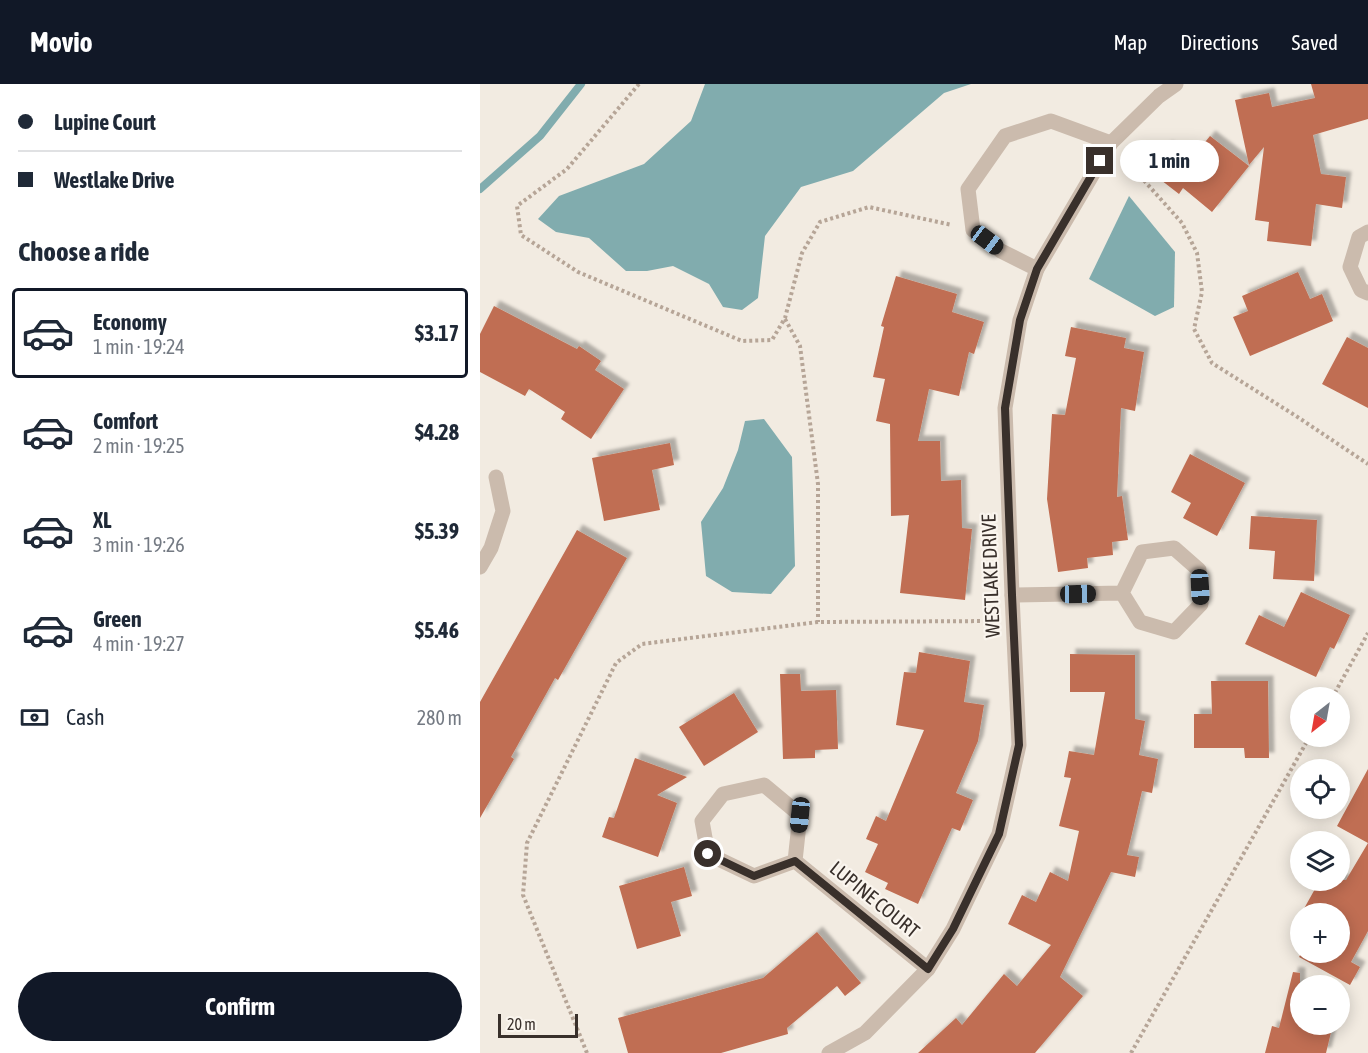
<!DOCTYPE html>
<meta charset="utf-8">
<style>
body{margin:0;font-family:"Asap Condensed",sans-serif;background:#f2f2f3;color:#1f2937;height:100vh;display:flex;flex-direction:column;font-size:22px;white-space:nowrap}
*{box-sizing:border-box;margin:0}
p{font-size:20px;color:#747a83}
.icon{flex:none;width:33px;height:33px;fill:none;stroke:currentColor;stroke-width:2;stroke-linecap:round;stroke-linejoin:round}
.map{position:relative;flex:1;overflow:hidden}
.sheet{display:flex;flex-direction:column;background:#fff;width:480px}
.sheet>*{flex:none}
.top-card{display:grid;align-content:center;height:132px;padding:0 18px;background:#fff}
.needle{width:39px;rotate:211deg}
.fabs{position:absolute;left:810px;top:603px;display:grid;gap:12px}
.fabs a{display:grid;place-items:center;width:60px;height:60px;border-radius:50%;background:#fff;box-shadow:0 3px 15px #0003;font-size:30px}
.scale{position:absolute;left:18px;bottom:15px;width:80px;box-sizing:border-box;padding-left:6px;border:3px solid #39302b;border-top:0;font-size:16px;line-height:21px;white-space:nowrap;color:#39302b;-webkit-text-stroke:4px #faf5ee;paint-order:stroke}
.end{position:absolute;width:27px;height:27px;margin:-14px;border:8px solid #39302b;background:#fff;box-shadow:0 0 0 3px #fff}
.from{border-radius:50%}
.bubble{position:absolute;height:42px;border-radius:21px;background:#fff;box-shadow:0 3px 15px #0003;font-size:20px;font-weight:700;line-height:42px;text-align:center}
.car{position:absolute;width:18px;height:36px;margin:-18px -9px;border-radius:8px;box-shadow:0 0 4px 2px #0007;background:linear-gradient(#222 24%,#8ab4d8 0 40%,#222 0 76%,#8ab4d8 0 86%,#222 0)}
.top-card b{display:flex;align-items:center;gap:21px;height:57px;font-size:22px}
.top-card b+b{border-top:2px solid #e0e1e3}
.top-card i{width:15px;height:15px;background:#1f2937}
ul{padding:0;list-style:none}
li{display:flex;align-items:center;gap:18px;height:90px;margin:0 12px 9px;padding:0 6px;border:3px solid transparent;border-radius:6px}
li div{flex:1}
li b{display:block;font-size:22px}
li em{font-style:normal;font-weight:700}
li.current{border-color:#111827}
li>.icon{width:54px;height:54px;stroke-width:1.5}
h2{padding:0 18px;font-size:27px;line-height:72px}
.pay{display:flex;align-items:center;gap:15px;height:66px;padding:0 18px;font-size:22px}
.pay p{margin-inline-start:auto}
.action{display:flex;gap:12px;margin-top:auto;padding:12px 18px}
.action a{flex:1;height:69px;border-radius:36px;background:#111827;color:#fff;font-size:24px;font-weight:700;line-height:69px;text-align:center}
header{display:flex;align-items:center;gap:36px;box-sizing:border-box;height:84px;padding:0 30px;background:#111827;color:#fff}
header strong{font-size:28px}
nav{display:flex;gap:33px;margin-inline-start:auto;font-size:21px}
main{display:flex;flex:1;min-height:0}
.map>svg:first-child{display:block}
.water{fill:#81acae}
.lines{fill:none;stroke-linecap:round;stroke-linejoin:round}
.stream{stroke:#81acae;stroke-width:8}
.building{fill:#c06e52;filter:url(#shadow)}
.path{stroke:#b6a597;stroke-width:4;stroke-dasharray:3 3;stroke-linecap:butt}
.service{stroke:#cbbbad;stroke-width:15}
.minor{stroke:#cbbbad;stroke-width:15}
.route{stroke:#39302b;stroke-width:8}
.labels{text-anchor:middle;dominant-baseline:central;stroke-width:4.5;stroke-linejoin:round;paint-order:stroke}
.street-label{font-size:20px;fill:#39302b;stroke:#faf5ee}
</style>
<header>
<strong>Movio</strong>
<nav><a>Map</a><a>Directions</a><a>Saved</a></nav>
</header>
<main>
<section class="sheet">
<div class="top-card">
<b><i class="from"></i>Lupine Court</b>
<b><i></i>Westlake Drive</b>
</div>
<h2>Choose a ride</h2>
<ul>
<li class="current"><svg class="icon" aria-label="car" viewBox="0 0 24 24"><path d="M5 17H2v-5l4-1 3-4h7l3 4 3 1v5h-3M9 17h6M6 11h13"/><circle cx="7" cy="17" r="2"/><circle cx="17" cy="17" r="2"/></svg><div><b>Economy</b><p>1 min · 19:24</p></div><em>$3.17</em></li>
<li><svg class="icon" aria-label="car" viewBox="0 0 24 24"><path d="M5 17H2v-5l4-1 3-4h7l3 4 3 1v5h-3M9 17h6M6 11h13"/><circle cx="7" cy="17" r="2"/><circle cx="17" cy="17" r="2"/></svg><div><b>Comfort</b><p>2 min · 19:25</p></div><em>$4.28</em></li>
<li><svg class="icon" aria-label="car" viewBox="0 0 24 24"><path d="M5 17H2v-5l4-1 3-4h7l3 4 3 1v5h-3M9 17h6M6 11h13"/><circle cx="7" cy="17" r="2"/><circle cx="17" cy="17" r="2"/></svg><div><b>XL</b><p>3 min · 19:26</p></div><em>$5.39</em></li>
<li><svg class="icon" aria-label="car" viewBox="0 0 24 24"><path d="M5 17H2v-5l4-1 3-4h7l3 4 3 1v5h-3M9 17h6M6 11h13"/><circle cx="7" cy="17" r="2"/><circle cx="17" cy="17" r="2"/></svg><div><b>Green</b><p>4 min · 19:27</p></div><em>$5.46</em></li>
</ul>
<div class="pay"><svg class="icon" aria-label="cash" viewBox="0 0 24 24"><path d="M3 7h18v10H3z"/><circle cx="12" cy="12" r="2"/></svg>Cash<p>280 m</p></div>
<div class="action"><a>Confirm</a></div>
</section>
<div class="map">
<svg width="888" height="969" viewBox="0 0 888 969">
<defs>
<filter id="shadow"><feDropShadow dx="5.5" dy="-5.5" stdDeviation="1.5" flood-color="#0004"/></filter>
</defs>
<rect width="100%" height="100%" fill="#f2ebe1"/>
<!-- water -->
<g class="water">
<polygon points="225,0 491,0 464,9 373,87 321,103 285,152 278,214 262,226 243,223 229,200 193,182 167,187 146,187 109,154 76,148 58,135 79,112 164,80 211,37"/>
<polygon points="649,112 695,168 694,223 675,232 609,195"/>
<polygon points="284,335 312,373 315,482 291,510 252,508 226,492 221,438 243,404 258,366 265,337"/>
</g>
<g class="lines">
<!-- stream -->
<polyline class="stream" points="0,105 60,52 101,0"/>
</g>
<!-- building -->
<g class="building">
<polygon points="831,0 888,0 888,35 833,51 841,90 866,93 862,124 836,120 831,162 787,157 789,138 775,136 784,63 769,81 755,16 789,9 792,23 835,14"/>
<polygon points="730,52 769,82 732,128 703,104 699,110 668,86 687,62 709,78"/>
<polygon points="818,188 830,215 842,210 853,237 770,272 753,233 768,227 762,212"/>
<polygon points="416,192 477,210 472,228 504,238 494,270 489,268 479,312 449,305 438,357 460,357 461,397 481,396 482,444 492,445 485,516 420,509 429,431 411,432 410,340 396,337 405,295 393,293 404,243 401,242"/>
<polygon points="14,222 97,265 99,262 121,277 115,286 144,305 111,355 81,335 85,328 49,305 45,312 0,288 0,250"/>
<polygon points="591,243 646,254 644,264 664,268 655,327 641,324 637,413 642,412 648,456 632,458 633,471 607,474 608,484 578,488 567,415 572,330 585,331 596,274 585,272"/>
<polygon points="867,253 888,264 888,324 842,300"/>
<polygon points="190,359 194,381 172,386 180,426 124,437 112,374"/>
<polygon points="710,370 765,399 737,452 703,434 711,419 691,408"/>
<polygon points="771,432 837,436 834,497 793,495 795,467 769,465"/>
<polygon points="97,446 147,474 78,596 75,594 31,673 34,675 0,734 0,618"/>
<polygon points="821,508 870,531 854,565 850,563 836,593 765,560 779,531 804,543"/>
<polygon points="439,568 490,577 484,618 504,621 498,657 476,709 493,716 480,747 472,744 438,820 405,805 408,799 385,788 398,760 386,755 396,732 406,737 444,646 416,641 424,588 436,589"/>
<polygon points="590,570 655,571 655,635 665,637 659,671 678,675 672,709 662,707 647,771 659,773 655,793 631,788 580,893 603,912 555,969 438,969 476,934 482,941 524,890 537,902 571,861 528,840 542,811 556,818 570,788 588,797 599,747 579,742 591,694 584,693 589,667 614,671 625,608 590,608"/>
<polygon points="300,590 320,590 321,607 356,606 358,665 335,666 335,674 303,675"/>
<polygon points="731,597 788,597 789,674 765,674 764,664 714,664 714,630 732,630"/>
<polygon points="254,609 278,648 224,682 199,643"/>
<polygon points="155,674 207,693 177,711 197,719 178,773 122,753 129,733 134,734"/>
<polygon points="888,685 888,847 871,878 880,883 870,901 819,873 822,868 860,868 860,830 821,830 840,796 866,796 888,759 857,742"/>
<polygon points="204,783 212,812 191,818 201,852 157,865 139,802"/>
<polygon points="337,848 381,899 365,912 357,902 307,944 308,950 241,969 148,969 138,934 283,894"/>
<polygon points="813,888 820,889 820,940 853,940 846,969 785,969 792,942 799,944"/>
</g>
<g class="lines">
<!-- path -->
<g class="path">
<polyline points="159,0 87,85 37,122 41,151 98,188 262,257 292,256 305,234 322,169 340,138 389,123 472,141"/>
<polyline points="644,74 702,139 717,169 722,208 714,245 732,279 816,332 888,380"/>
<polyline points="305,235 320,262 338,400 338,538"/>
<polyline points="852,614 888,549"/>
<polyline points="107,969 43,811 47,759 136,579 162,560 338,538 514,537"/>
<polyline points="651,969 830,652"/>
</g>
<!-- service -->
<polyline class="service" points="557,185 521,167 493,146 488,105 525,52 571,37 631,59"/>
<!-- minor -->
<g class="minor">
<polyline points="888,148 879,153 870,183 881,206 888,209"/>
<polyline points="0,483 11,464 23,427 16,393"/>
<polyline points="532,511 642,509 660,538 694,548 721,520 719,486 694,464 662,468 642,509"/>
<polyline points="315,777 274,792 228,770 222,737 243,710 284,701 320,731 315,777 448,885"/>
<polyline points="349,969 385,949 448,885 473,845 519,750 539,661 532,511 525,324 540,236 557,185 631,59 679,12 696,0"/>
</g>
</g>
<g class="lines">
<!-- route -->
<polyline class="route" points="228,770 274,792 315,777 448,885 473,845 519,750 539,661 532,511 525,324 540,236 557,185 620,77"/>
</g>
<g class="labels">
<!-- street labels -->
<g class="street-label">
<text transform="translate(510 492) rotate(-92)">WESTLAKE DRIVE</text>
<text transform="translate(395 815) rotate(39)">LUPINE COURT</text>
</g>
</g>
</svg>
<div class="fabs">
<a><svg class="needle" viewBox="-14 -14 28 28"><path d="M0-13l5 13h-10z" fill="#e53935"/><path d="M0 13l5-13h-10z" fill="#747a83"/></svg></a>
<a><svg class="icon" aria-label="locate" viewBox="0 0 24 24"><circle cx="12" cy="12" r="6"/><path d="M12 2v4M12 18v4M2 12h4M18 12h4"/></svg></a>
<a><svg class="icon" aria-label="layers" viewBox="0 0 24 24"><path d="M12 4l9 5-9 5-9-5zM3 14l9 5 9-5"/></svg></a>
<a>+</a>
<a>−</a>
</div>
<div class="scale">20 m</div>
<i class="end from" style="left:228px;top:770px"></i>
<i class="end" style="left:620px;top:77px"></i>
<div class="bubble" style="left:640px;top:56px;width:99px">1 min</div>
<i class="car" style="left:507px;top:156px;rotate:127deg"></i>
<i class="car" style="left:720px;top:503px;rotate:177deg"></i>
<i class="car" style="left:598px;top:510px;rotate:89deg"></i>
<i class="car" style="left:320px;top:731px;rotate:186deg"></i>
</div>
</main>
